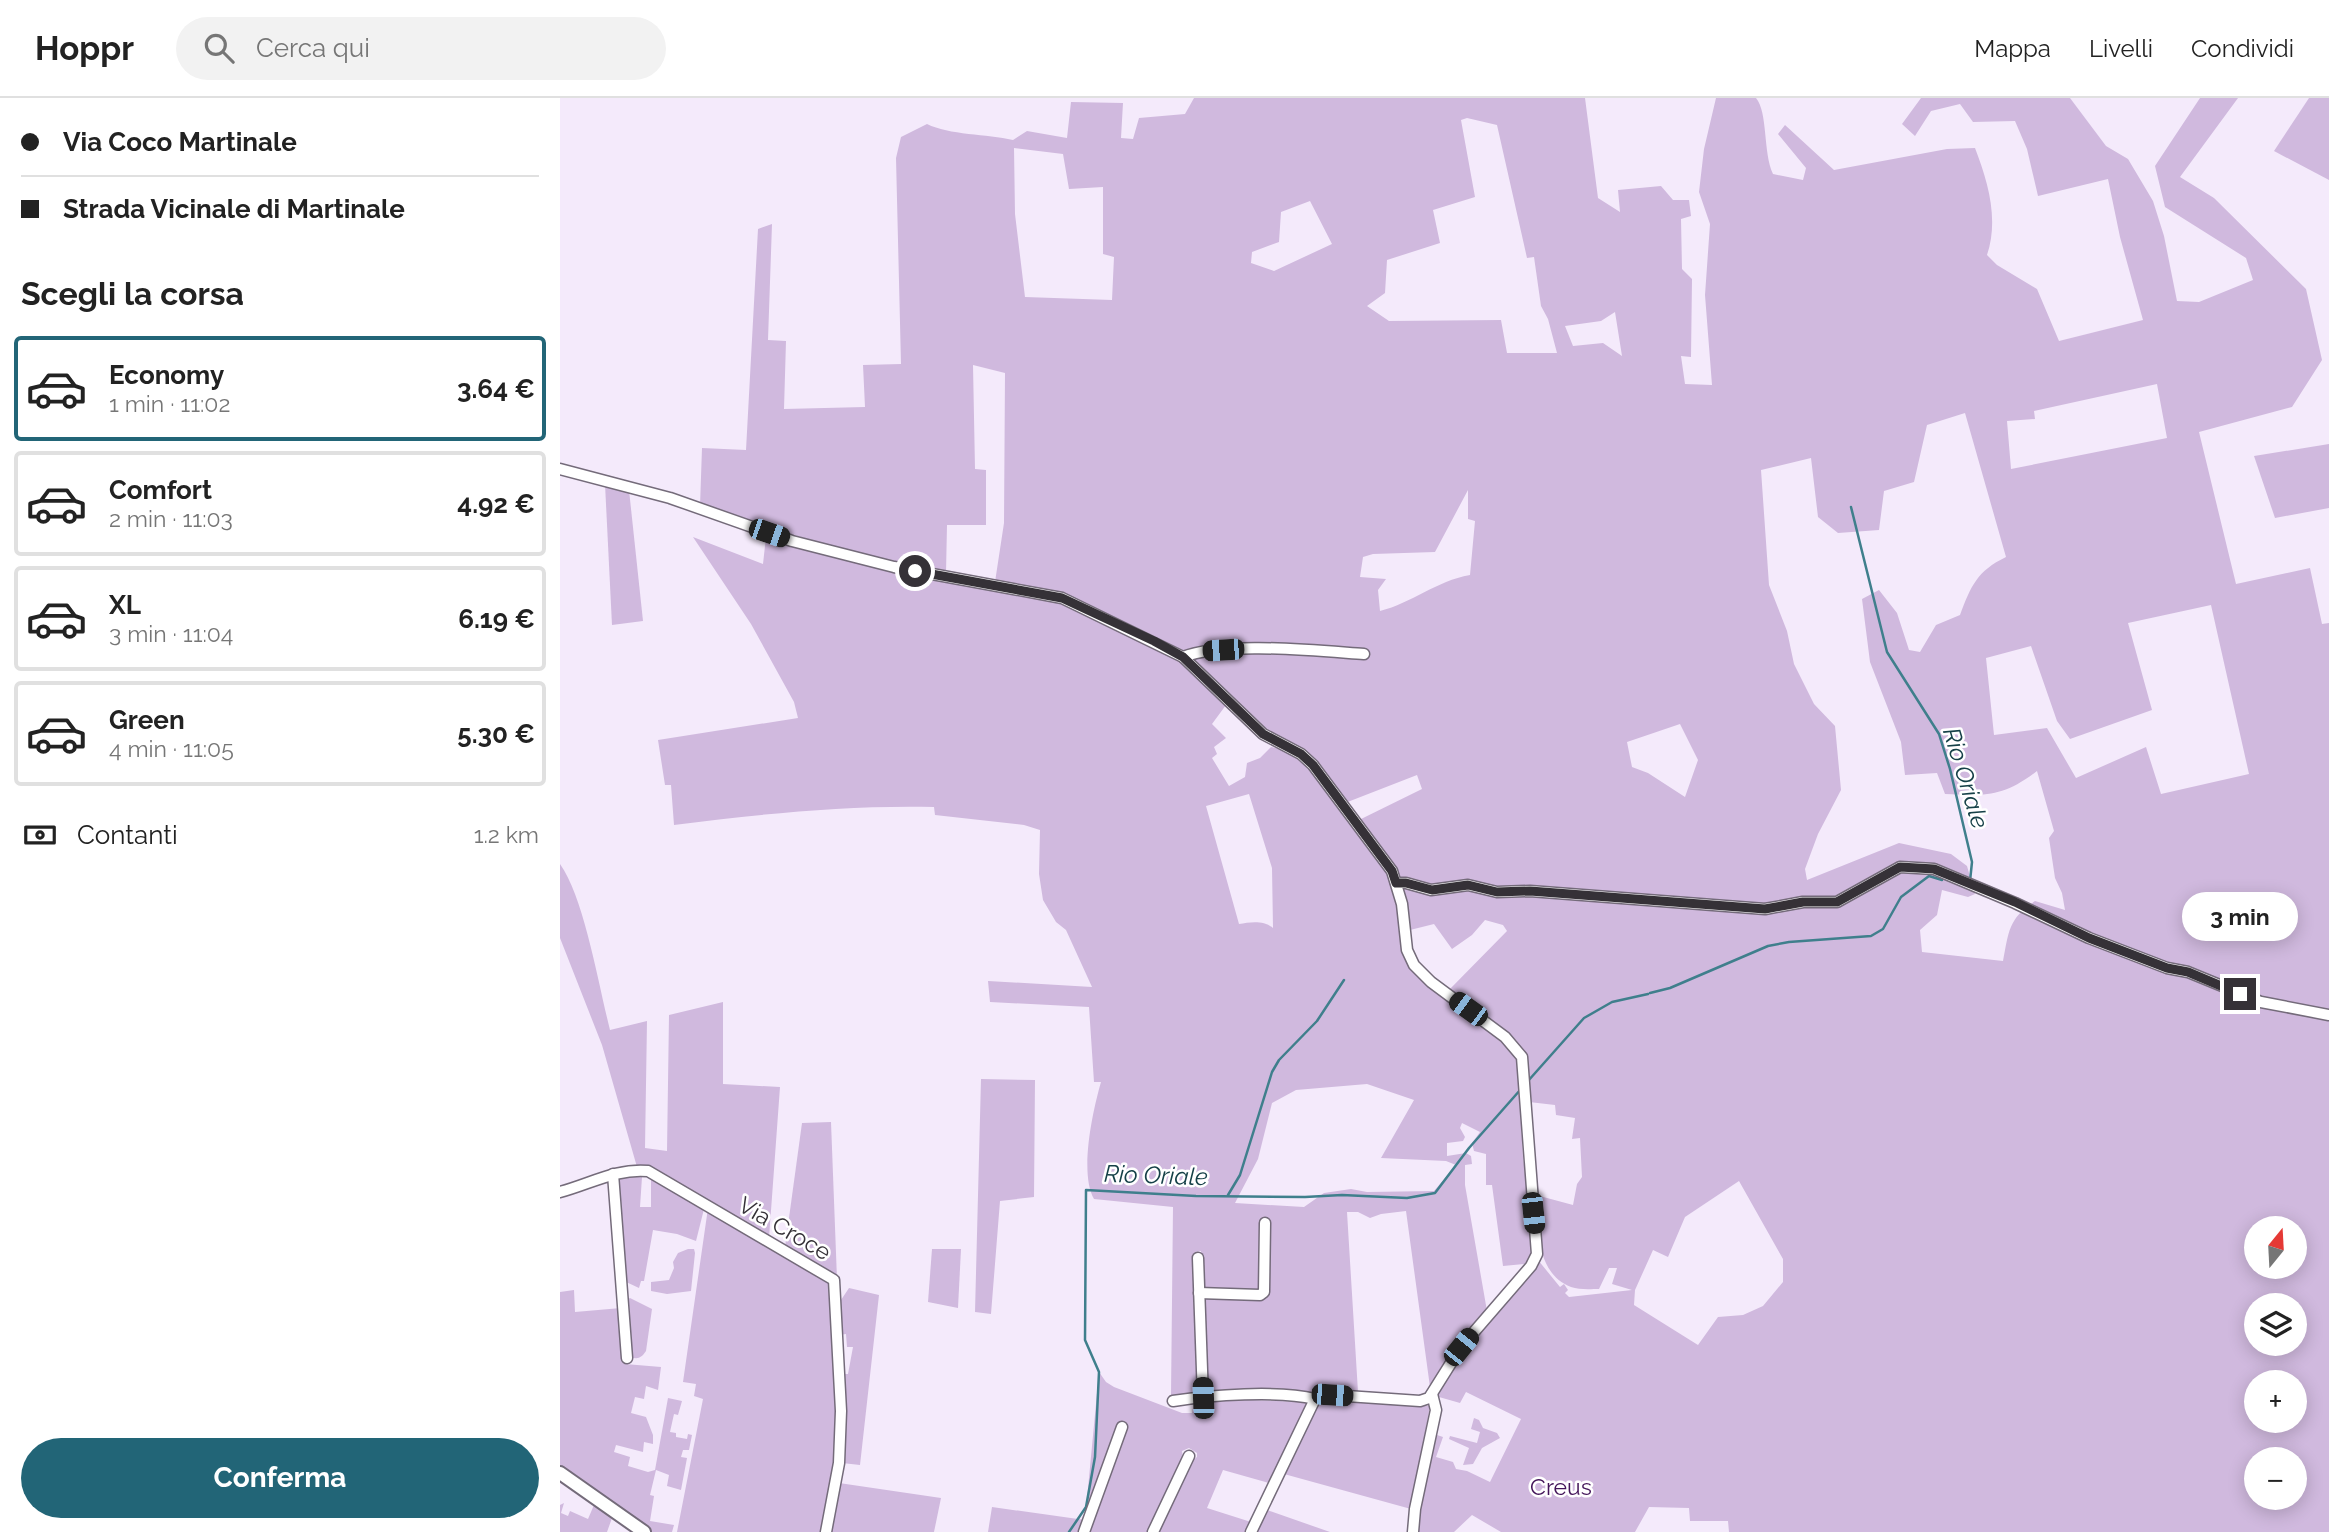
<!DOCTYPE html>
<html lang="it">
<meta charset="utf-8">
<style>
body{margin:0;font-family:Raleway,sans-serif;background:#f2f2f2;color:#222;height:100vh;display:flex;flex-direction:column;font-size:26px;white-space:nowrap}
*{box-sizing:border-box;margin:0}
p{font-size:23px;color:#767676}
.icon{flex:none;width:38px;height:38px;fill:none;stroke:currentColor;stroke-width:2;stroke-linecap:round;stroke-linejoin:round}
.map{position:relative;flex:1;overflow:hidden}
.side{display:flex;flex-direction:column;background:#fff;width:560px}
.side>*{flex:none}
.top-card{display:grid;align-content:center;height:154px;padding:0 21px;background:#fff}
.needle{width:46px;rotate:18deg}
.buttons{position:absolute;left:1684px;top:1118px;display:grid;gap:14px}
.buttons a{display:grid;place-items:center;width:63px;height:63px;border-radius:50%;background:#fff;box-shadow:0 4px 18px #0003;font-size:35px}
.end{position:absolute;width:32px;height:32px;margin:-16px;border:9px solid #353137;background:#fff;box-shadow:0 0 0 4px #fff}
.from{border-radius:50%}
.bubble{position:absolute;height:49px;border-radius:24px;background:#fff;box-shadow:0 4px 18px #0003;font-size:23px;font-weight:700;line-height:49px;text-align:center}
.car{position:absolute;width:21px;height:42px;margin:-21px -10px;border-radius:9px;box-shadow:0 0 5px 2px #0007;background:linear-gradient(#222 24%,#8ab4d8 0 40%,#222 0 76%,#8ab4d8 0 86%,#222 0)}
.top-card b{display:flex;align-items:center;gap:24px;height:66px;font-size:26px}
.top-card b+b{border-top:2px solid #e0e0e0}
.top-card i{width:18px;height:18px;background:#222}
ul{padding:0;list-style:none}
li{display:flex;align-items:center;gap:21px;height:105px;margin:0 14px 10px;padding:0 7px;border:4px solid #e0e0e0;border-radius:7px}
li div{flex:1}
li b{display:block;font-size:26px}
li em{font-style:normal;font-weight:700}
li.selected{border-color:#226577}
li>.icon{width:63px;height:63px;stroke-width:1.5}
h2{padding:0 21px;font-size:32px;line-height:84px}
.pay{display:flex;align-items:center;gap:18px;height:77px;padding:0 21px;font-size:26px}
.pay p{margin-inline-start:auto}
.cta{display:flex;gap:14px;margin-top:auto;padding:14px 21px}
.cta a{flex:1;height:80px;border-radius:42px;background:#226577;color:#fff;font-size:28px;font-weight:700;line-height:80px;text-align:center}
header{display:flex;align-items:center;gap:42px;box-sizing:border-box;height:98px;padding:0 35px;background:#fff;border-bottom:2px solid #e0e0e0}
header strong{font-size:33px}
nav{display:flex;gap:38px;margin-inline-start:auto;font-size:24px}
.search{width:490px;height:63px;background:#f2f2f2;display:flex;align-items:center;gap:18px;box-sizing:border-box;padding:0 24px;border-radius:38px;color:#767676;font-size:26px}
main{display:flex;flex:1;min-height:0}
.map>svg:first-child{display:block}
.green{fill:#d0b9de;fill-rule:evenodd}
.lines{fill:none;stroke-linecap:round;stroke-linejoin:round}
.stream{stroke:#3f7f8c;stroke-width:2.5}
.minor-casing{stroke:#746b7a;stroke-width:13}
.tertiary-casing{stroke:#746b7a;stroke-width:16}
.minor{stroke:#fff;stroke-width:10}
.tertiary{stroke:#fff;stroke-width:12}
.route{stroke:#353137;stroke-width:9}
.labels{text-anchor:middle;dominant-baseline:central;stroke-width:5;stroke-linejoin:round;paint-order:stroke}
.street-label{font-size:23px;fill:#353137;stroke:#fff}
.park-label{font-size:23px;fill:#431459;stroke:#fff}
.water-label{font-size:24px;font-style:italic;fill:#164148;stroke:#fff}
</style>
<header>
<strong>Hoppr</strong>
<div class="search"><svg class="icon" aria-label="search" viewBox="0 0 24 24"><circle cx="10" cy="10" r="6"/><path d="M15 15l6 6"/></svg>Cerca qui</div>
<nav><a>Mappa</a><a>Livelli</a><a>Condividi</a></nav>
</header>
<main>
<section class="side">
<div class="top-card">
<b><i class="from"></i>Via Coco Martinale</b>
<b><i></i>Strada Vicinale di Martinale</b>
</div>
<h2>Scegli la corsa</h2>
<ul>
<li class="selected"><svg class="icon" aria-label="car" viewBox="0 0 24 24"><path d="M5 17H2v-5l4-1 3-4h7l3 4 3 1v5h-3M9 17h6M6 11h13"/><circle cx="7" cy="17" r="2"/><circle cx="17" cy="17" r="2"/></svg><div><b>Economy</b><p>1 min · 11:02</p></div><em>3.64 €</em></li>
<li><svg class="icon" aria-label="car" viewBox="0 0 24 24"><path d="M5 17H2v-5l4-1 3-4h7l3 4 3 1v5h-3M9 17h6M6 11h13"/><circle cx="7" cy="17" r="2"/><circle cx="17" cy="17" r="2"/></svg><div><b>Comfort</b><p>2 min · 11:03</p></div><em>4.92 €</em></li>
<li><svg class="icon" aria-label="car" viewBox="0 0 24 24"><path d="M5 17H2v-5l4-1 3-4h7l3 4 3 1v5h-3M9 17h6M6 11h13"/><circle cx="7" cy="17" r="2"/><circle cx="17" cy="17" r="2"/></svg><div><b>XL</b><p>3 min · 11:04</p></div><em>6.19 €</em></li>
<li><svg class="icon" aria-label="car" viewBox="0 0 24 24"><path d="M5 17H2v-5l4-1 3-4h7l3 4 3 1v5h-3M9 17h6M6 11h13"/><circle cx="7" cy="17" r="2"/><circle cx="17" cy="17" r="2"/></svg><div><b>Green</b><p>4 min · 11:05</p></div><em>5.30 €</em></li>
</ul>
<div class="pay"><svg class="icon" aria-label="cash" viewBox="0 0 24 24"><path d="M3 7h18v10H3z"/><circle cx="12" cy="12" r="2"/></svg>Contanti<p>1.2 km</p></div>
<div class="cta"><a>Conferma</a></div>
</section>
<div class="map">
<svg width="1769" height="1434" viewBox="0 0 1769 1434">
<rect width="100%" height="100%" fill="#f4eafb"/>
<!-- green -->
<g class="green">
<path d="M 634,0 L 1025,0 L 1038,100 L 1060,114 L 1058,92 L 1101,88 L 1113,102 L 1129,102 L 1131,118 L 1121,121 L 1122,171 L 1132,181 L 1131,259 L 1121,258 L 1125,286 L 1152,287 L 1145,197 L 1150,126 L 1139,94 L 1144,51 L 1156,0 L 1196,0 C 1208,14 1203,55 1213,76 L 1243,82 L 1246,70 L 1218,36 L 1225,27 L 1274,72 L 1387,51 L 1415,50 C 1428,84 1439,121 1427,157 L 1437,167 L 1477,191 L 1499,243 L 1583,222 L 1560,139 L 1548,81 L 1478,98 L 1467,51 L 1455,23 L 1413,24 L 1400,6 L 1371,13 L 1355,38 L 1342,26 L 1361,0 L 1510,0 L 1546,48 L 1568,61 L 1593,103 L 1604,138 L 1617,203 L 1639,204 L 1693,182 L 1686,160 L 1605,109 L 1595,68 L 1640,0 L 1678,0 L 1620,79 L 1654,100 L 1746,191 L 1762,262 L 1732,309 L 1639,334 L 1676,486 L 1750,470 L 1762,526 L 1769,525 L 1769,1434 L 1169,1434 L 1168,1423 L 1130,1423 L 1129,1410 L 1089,1409 L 1075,1434 L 941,1434 L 912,1417 L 894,1434 L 850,1434 L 848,1424 L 851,1411 L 724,1376 L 757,1308 L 763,1302 L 773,1301 L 870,1308 L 851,1411 L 874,1336 L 883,1339 L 876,1359 L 893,1364 L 896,1371 L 907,1373 L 930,1384 L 961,1321 L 906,1294 L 900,1305 L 879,1299 L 876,1293 L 902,1251 L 978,1162 L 1000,1189 L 1004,1186 L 1008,1192 L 1005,1195 L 1009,1199 L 1072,1192 L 1052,1186 L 1057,1170 L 1049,1170 L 1039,1191 C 1031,1191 1019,1192 1011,1189 C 975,1175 978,1128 976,1097 L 1013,1107 L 1017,1086 L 1022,1079 L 1020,1040 L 1012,1041 L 1015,1020 L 996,1017 L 995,1007 L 969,1004 L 962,952 L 956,942 L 888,893 L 947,833 L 943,827 L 925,822 L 912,837 L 892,851 L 874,826 L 850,832 L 837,774 L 797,723 L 862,691 L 857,677 L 785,705 L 777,690 L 755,663 L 714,640 L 646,578 L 544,516 L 435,484 L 444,425 L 445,275 L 413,267 L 415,371 L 426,372 L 426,427 L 387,427 L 386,475 L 293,455 L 140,408 L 142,350 L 186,352 L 198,131 L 212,126 L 208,242 L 226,243 L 224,311 L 305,309 L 303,267 L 341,266 L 336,60 L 341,39 L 367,26 C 389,37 427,36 453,42 L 467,33 L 507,40 L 511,4 L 563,5 L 561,40 L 573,41 L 579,20 L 625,16 ZM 907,20 L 937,27 L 967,160 L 974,159 L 981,208 L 988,221 L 997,255 L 947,255 L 941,222 L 829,223 L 807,208 L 825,195 L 827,162 L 880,145 L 873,112 L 915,99 L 901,22 ZM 454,50 L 503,56 L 509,91 L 543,89 L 543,156 L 554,159 L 552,202 L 465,199 L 455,116 ZM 750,103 L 772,146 L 714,173 L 691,165 L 692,154 L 719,144 L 721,114 ZM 1055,214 L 1062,258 L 1043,245 L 1013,248 L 1005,228 L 1041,223 ZM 1597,286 L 1607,340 L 1451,371 L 1447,323 L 1475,321 L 1474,313 ZM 1405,315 L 1446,459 C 1417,473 1411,488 1400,517 L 1376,527 L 1360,554 L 1349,552 L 1337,515 L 1319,492 L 1302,501 L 1310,564 L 1341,644 L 1345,677 L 1377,675 L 1385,696 C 1426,698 1443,699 1477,673 L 1494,733 L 1489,740 L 1495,780 L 1502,795 L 1505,812 L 1475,803 C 1448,821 1449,833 1443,863 L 1362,854 L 1360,832 L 1377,817 L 1382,792 L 1408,799 L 1415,796 L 1407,768 L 1391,756 L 1339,745 L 1247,782 L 1245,771 L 1258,736 L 1281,692 L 1275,628 L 1254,606 L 1234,566 L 1227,533 L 1209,487 L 1201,372 L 1251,360 L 1258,419 L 1278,435 L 1319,432 L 1324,393 L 1354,384 L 1367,327 ZM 908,392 L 908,421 L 915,423 L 910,477 C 876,483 852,505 820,513 L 818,492 L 826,481 L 800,479 L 803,459 L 813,456 L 875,454 ZM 1651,507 L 1689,676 L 1601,696 L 1586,649 L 1516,680 L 1487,630 L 1434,637 L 1426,560 L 1471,548 L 1497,623 L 1510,641 L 1592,612 L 1568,525 ZM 1120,626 L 1138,662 L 1125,699 L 1088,675 L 1072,669 L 1067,644 ZM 1179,1083 L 1223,1161 L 1223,1184 L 1203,1208 L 1183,1217 L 1158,1219 L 1138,1247 L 1074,1207 L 1075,1192 L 1093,1152 L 1108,1159 L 1125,1119 ZM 1696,1130 L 1734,1130 L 1734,1169 L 1696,1169 ZM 1696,1208 L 1734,1208 L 1734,1246 L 1696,1246 ZM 1696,1284 L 1734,1284 L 1734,1323 L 1696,1323 ZM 1696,1362 L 1734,1362 L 1734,1400 L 1696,1400 Z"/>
<polygon points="1749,0 1769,0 1769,82 1714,53"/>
<polygon points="1769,346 1769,410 1715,420 1694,358"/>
<polygon points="45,386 69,392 83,523 52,527"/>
<path d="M 133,439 L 203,466 L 206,439 L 310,468 L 500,502 L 621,562 L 666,607 L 652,626 L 666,640 L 654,649 L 657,656 L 652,660 L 669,688 L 685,679 L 687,665 L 700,660 L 711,649 L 725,652 L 750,668 L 831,774 L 852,867 L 945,942 L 957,957 L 963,1059 L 973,1142 L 970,1161 L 964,1166 L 943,1168 L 932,1087 L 926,1087 L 926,1056 L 914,1053 L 912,1045 L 920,1034 L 902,1025 L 900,1030 L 905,1039 L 903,1043 L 887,1045 L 887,1058 L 906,1055 L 911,1058 L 912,1066 L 905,1067 L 905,1087 L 927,1213 L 907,1235 L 870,1289 L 846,1113 L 821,1116 L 810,1120 L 798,1114 L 787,1114 L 798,1294 L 762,1290 L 750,1295 L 647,1297 L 641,1153 L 635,1154 L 641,1297 L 611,1297 L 613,1109 L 534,1101 C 519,1075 533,1012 541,984 L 534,984 L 529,909 L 430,904 L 428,883 L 532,889 L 506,832 L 496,824 L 483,802 L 479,776 L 480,732 L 464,727 L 375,717 L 374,709 C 287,707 201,716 114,727 L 111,687 L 105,687 L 98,642 L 238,620 L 234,604 L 191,526 ZM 689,696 L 712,770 L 713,830 C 704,822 690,824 679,826 L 646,708 ZM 807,986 L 854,1002 L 821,1060 L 886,1063 L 896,1067 L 874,1093 L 807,1094 L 791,1091 L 764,1095 L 744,1109 L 675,1105 L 698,1061 L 712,1005 L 736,992 Z"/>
<path d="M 0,766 C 24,799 39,889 50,932 L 87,923 L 85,1050 L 107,1053 L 109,917 L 163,904 L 163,986 L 220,989 L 209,1140 L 77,1069 L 42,947 L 0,840 Z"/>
<polygon points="421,981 475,982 474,1099 440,1103 431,1216 415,1214"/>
<polygon points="271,1024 277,1181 225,1149 242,1025"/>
<polygon points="73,1075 82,1079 80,1109 91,1109 91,1081 144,1111 136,1143 117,1136 93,1132 84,1183 81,1183 79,1190 64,1183 55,1079"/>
<polygon points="148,1110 270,1185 278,1365 264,1434 117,1434 143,1301 134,1298 136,1286 123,1284"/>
<polygon points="128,1151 134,1151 135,1155 131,1193 107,1196 91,1193 91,1184 109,1182 114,1170 113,1164 118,1155"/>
<polygon points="372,1151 401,1151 398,1210 368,1204"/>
<polygon points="289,1190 319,1197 300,1367 282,1365 284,1276 288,1276 293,1249 287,1249 286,1236 279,1237 279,1205"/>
<polygon points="14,1192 15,1214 61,1210 65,1266 101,1269 98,1292 86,1288 84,1301 75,1299 71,1315 86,1319 93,1337 93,1346 84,1344 83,1354 56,1347 54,1354 70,1359 68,1368 88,1374 95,1372 108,1300 122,1303 118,1317 114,1316 110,1334 116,1335 116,1339 127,1341 128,1336 132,1337 129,1352 123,1352 121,1359 127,1360 121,1392 107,1388 109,1377 96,1372 90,1397 94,1398 90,1423 114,1427 112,1434 91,1434 0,1367 0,1194"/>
<path d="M 70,1200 L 92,1211 L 86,1253 C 82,1259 78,1262 71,1259 L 66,1202 Z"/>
<polygon points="539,1274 546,1284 554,1289 622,1315 632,1315 635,1300 747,1304 709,1385 663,1372 647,1410 691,1424 686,1434 597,1434 629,1365 637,1359 637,1355 629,1350 622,1353 623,1361 588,1434 528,1434 566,1329 558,1325 521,1434 428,1434 432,1409 525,1422"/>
<polygon points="914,1320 919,1322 923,1330 937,1335 940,1340 922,1350 913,1366 903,1367 909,1350 889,1341 890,1338 917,1345 920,1334 911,1331"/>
<polygon points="279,1385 381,1400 374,1434 268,1434"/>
<polygon points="4,1405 1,1415 8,1418 10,1413 28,1421 34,1407 52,1420 47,1434 0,1434 0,1407"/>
<polygon points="707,1412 770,1434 697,1434"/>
</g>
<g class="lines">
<!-- stream -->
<g class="stream">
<polyline points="1291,409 1327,554 1379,636 1390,671 1412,764 1410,783"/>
<polyline points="1090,895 1110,890 1208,848 1229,844 1311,838 1323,831 1341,799 1369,778 1382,782"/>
<polyline points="968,983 1024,920 1052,904 1088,896"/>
<polyline points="668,1097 680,1077 712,974 719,962 757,923 784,882"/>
<polyline points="509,1434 526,1409 535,1359 539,1274 525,1242 526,1092 636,1098 745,1099 782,1097 847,1100 875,1095 909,1050 961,991"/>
</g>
<!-- minor casing -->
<g class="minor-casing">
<g id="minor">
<polyline points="0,371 110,400 232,443 334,469 502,500 623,559 703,636 741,656 753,667 832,773 842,806 847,852 854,867 871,884 945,939 962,959 977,1156 971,1168 901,1249 869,1300 860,1303 772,1297 755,1301 691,1434"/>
<path d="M 623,559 C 661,543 760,553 804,556"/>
<polyline points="836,785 846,785 871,792 908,787 937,794 970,793 1205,811 1243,804 1277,804 1340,769 1374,771 1455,805 1529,840 1607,870 1628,874 1701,904 1769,917"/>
<polyline points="53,1076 67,1260"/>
<path d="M 0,1094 C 30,1086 57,1070 88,1073 L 274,1182 L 281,1313 L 279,1365 L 266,1434"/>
<polyline points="638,1160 643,1300"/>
<polyline points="639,1195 700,1197 704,1194 705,1125"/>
<path d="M 613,1303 C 651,1297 718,1292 755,1301"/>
<polyline points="524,1434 562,1329"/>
<polyline points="593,1434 629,1358"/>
<polyline points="853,1434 855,1411 876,1312 872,1296"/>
</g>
</g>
<!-- tertiary casing -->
<g class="tertiary-casing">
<polyline id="tertiary" points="0,1375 84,1434"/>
</g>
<!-- minor -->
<use href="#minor" class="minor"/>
<!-- tertiary -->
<use href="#tertiary" class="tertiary"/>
</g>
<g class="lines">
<!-- route -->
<polyline class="route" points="355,473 502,500 594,543 623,559 703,636 741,656 753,667 832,773 836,785 846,785 872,792 908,787 937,794 970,793 1205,811 1243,804 1277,804 1340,769 1374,771 1455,804 1529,840 1607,870 1628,874 1680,896"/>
</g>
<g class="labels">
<!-- street labels -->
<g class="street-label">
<text transform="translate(225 1130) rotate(30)">Via Croce</text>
</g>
<!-- park labels -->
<g class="park-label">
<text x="1001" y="1388">Creus</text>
</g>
<!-- water labels -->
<g class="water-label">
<text transform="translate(1406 680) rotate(73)">Rio Oriale</text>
<text transform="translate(596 1077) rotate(2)">Rio Oriale</text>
</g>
</g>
</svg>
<div class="buttons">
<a><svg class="needle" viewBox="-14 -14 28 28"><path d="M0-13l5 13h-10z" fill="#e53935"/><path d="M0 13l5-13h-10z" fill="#767676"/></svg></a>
<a><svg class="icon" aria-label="layers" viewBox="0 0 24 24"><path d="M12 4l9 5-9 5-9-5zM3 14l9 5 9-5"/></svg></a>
<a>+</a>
<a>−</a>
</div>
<i class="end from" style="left:355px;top:473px"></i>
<i class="end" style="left:1680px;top:896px"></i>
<div class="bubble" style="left:1622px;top:794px;width:116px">3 min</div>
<i class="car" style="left:209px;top:435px;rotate:109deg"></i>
<i class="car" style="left:663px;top:552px;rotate:266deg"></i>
<i class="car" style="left:908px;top:911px;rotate:306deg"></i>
<i class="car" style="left:973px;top:1115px;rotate:174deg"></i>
<i class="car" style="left:901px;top:1249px;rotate:39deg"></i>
<i class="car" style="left:772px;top:1297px;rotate:94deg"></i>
<i class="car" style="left:643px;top:1300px;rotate:358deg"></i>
</div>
</main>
